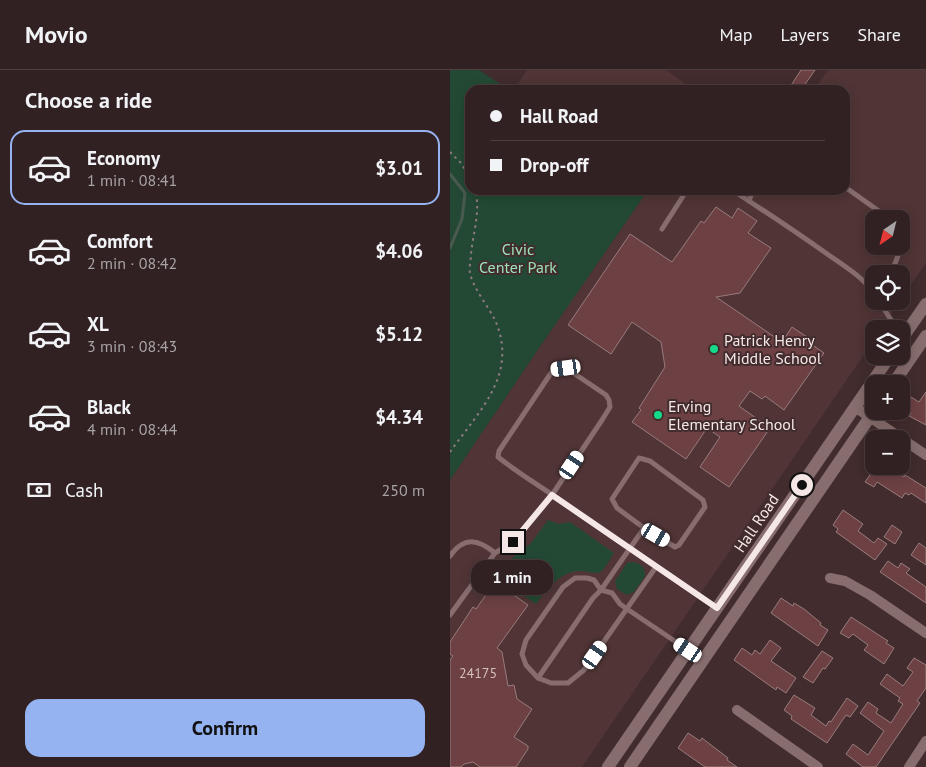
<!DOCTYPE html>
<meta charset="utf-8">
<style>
body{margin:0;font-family:"PT Sans",sans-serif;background:#3a292a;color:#f1f3f6;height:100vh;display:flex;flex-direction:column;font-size:19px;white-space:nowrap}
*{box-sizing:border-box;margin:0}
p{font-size:16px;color:#a8a3a5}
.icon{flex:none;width:28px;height:28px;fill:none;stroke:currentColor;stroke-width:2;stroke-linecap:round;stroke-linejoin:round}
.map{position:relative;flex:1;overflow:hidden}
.panel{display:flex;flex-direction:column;background:#322122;width:450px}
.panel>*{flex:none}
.guide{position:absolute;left:15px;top:15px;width:385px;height:110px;border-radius:15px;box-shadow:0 2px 12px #0003,0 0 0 1px #4d3e40;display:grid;align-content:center;height:110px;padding:0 25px;background:#322122}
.needle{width:32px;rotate:215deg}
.buttons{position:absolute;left:415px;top:140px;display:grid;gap:10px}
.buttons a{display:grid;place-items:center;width:45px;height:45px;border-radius:10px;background:#322122;box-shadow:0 2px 12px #0003,0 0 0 1px #4d3e40;font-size:25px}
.end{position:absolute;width:22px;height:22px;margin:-11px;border:6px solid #f6e7e7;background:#111;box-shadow:0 0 0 2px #111}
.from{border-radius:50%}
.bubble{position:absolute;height:35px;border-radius:15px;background:#322122;box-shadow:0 2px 12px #0003,0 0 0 1px #4d3e40;font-size:16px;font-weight:700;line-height:35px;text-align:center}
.car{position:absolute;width:15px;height:30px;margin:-15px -8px;border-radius:6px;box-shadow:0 0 4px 1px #0007;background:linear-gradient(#fff 24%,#345 0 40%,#fff 0 76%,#345 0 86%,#fff 0)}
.guide b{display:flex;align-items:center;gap:18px;height:48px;font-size:19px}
.guide b+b{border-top:1px solid #4d3e40}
.guide i{width:12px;height:12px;background:#f1f3f6}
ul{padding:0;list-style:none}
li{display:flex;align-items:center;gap:15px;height:75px;margin:0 10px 8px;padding:0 15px;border:2px solid transparent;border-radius:15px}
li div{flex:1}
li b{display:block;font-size:19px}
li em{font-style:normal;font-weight:700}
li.selected{border-color:#95b2f1}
li>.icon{width:45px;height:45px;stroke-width:1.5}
h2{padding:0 25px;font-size:22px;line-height:60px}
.pay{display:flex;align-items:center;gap:12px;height:55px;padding:0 25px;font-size:19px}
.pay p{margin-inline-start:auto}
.action{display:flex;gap:10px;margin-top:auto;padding:10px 25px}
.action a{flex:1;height:58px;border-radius:15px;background:#95b2f1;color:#111;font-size:20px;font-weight:700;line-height:58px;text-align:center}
header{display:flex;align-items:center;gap:30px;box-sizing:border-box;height:70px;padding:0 25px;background:#322122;border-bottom:1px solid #4d3e40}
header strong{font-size:24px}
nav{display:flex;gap:28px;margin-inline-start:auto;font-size:18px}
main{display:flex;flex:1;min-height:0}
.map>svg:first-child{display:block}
.built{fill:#513536;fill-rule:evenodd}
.green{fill:#234934}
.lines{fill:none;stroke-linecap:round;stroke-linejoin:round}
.stream{stroke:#4a5a4f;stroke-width:3}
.building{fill:#6d4144;stroke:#977c7d}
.path{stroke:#8e7b7c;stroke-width:2;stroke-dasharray:2.5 4;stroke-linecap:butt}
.service{stroke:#876d6e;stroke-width:5}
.minor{stroke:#876d6e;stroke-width:10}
.tertiary{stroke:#876d6e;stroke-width:12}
.route{stroke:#f6e7e7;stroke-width:6}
.poi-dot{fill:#14d989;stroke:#422c2d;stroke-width:2}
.labels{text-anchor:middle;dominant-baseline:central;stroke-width:4;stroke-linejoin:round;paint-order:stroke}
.number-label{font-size:14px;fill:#d4bebe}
.park-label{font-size:16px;fill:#9ce2b9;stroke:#422c2d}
.poi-label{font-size:16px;fill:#f6e7e7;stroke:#422c2d;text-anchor:start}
.street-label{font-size:16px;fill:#f6e7e7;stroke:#422c2d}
</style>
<header>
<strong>Movio</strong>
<nav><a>Map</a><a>Layers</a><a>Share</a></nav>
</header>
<main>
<section class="panel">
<h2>Choose a ride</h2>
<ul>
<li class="selected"><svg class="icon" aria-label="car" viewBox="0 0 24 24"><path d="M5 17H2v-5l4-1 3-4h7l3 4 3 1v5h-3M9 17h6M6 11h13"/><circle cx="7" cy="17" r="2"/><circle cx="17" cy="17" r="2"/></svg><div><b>Economy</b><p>1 min · 08:41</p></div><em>$3.01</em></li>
<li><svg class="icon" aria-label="car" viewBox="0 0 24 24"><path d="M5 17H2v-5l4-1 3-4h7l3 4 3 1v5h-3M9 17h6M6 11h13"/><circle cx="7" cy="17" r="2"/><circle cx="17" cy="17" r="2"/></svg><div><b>Comfort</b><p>2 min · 08:42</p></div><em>$4.06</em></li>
<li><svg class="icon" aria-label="car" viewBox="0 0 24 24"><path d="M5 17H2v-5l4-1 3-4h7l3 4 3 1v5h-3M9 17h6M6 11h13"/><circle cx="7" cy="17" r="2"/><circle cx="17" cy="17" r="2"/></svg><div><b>XL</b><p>3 min · 08:43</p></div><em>$5.12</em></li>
<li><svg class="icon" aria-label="car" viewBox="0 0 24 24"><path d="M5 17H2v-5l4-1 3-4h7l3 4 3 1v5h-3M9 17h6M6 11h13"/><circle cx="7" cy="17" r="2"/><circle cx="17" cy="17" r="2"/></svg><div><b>Black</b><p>4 min · 08:44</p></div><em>$4.34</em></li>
</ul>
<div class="pay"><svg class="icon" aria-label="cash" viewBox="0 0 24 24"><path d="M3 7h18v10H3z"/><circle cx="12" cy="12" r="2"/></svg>Cash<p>250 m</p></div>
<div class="action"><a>Confirm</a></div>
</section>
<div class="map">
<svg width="476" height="697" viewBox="0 0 476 697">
<rect width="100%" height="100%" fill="#422c2d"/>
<!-- built -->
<g class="built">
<polygon points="77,0 216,0 244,20 64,20"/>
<path d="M 378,0 L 476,0 L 476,193 L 451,229 L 451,204 L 424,204 L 424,231 L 450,231 L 431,259 L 424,259 L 424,270 L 132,697 L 0,697 L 0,410 L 87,281 L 198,120 L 395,120 L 395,20 L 364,20 ZM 424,149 L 451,149 L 451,176 L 424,176 Z"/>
</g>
<!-- green -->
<g class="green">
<polygon points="0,0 29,0 59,20 20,20 20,120 198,120 87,281 0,410"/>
<path d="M 98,450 L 109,454 L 120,452 L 164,483 C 160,488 156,499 150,502 C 145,505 138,501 131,501 C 110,501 97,519 86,534 L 44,505 L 50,498 L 81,473 Z"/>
<path d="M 181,492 C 189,492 196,497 195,506 L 184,522 L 177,525 L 167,519 L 165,511 L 177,493 Z"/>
</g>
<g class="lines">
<!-- stream -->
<polyline class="stream" points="0,104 15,123 12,149 0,178"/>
</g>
<!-- building -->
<g class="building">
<polygon points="351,0 365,0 351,20 338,20"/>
<polygon points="266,137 282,148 288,138 307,151 298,163 321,178 290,223 266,227 332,272 342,257 357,267 355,270 374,283 334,340 315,326 312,329 300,321 289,336 320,358 279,417 250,397 270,367 257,358 236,389 182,352 191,340 189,338 215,297 211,272 182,252 161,284 118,255 180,164 222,192 251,151 254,153"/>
<polygon points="476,322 476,355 459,346 461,343 453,338 461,327 469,332"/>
<polygon points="426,396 437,396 454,407 455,405 476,418 476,433 461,423 459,425 455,423 452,428 427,412 424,417 415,412"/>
<polygon points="393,440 413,454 408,461 424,473 428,468 437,474 425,490 386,462 388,459 383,455"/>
<polygon points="442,455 452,462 445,474 434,467"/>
<polygon points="469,473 476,478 476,495 461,485"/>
<polygon points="438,491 448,498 451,493 460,499 456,503 476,517 476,533 430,502"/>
<polygon points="45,512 78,535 47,578 52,582 58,616 64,615 67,629 82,639 64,667 78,676 78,679 66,697 30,697 23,692 14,694 11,697 0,697 0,590 3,586 0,584 0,572 23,537 26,539"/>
<polygon points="331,528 343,536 344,533 354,539 371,553 370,555 378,560 368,576 321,543"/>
<polygon points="401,547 438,571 436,573 444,578 434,594 414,580 418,575 403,564 399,568 390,563"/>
<polygon points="320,570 331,578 321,591 346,608 336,623 327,617 326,620 284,590 292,578 302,585 305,580 310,584"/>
<polygon points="372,581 383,588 375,599 373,598 363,613 353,607"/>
<polygon points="464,588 476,595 476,618 467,631 470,633 426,697 413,697 396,684 403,674 418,685 434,661 410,643 418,632 428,639 426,643 441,653 453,634 448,631 450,628 430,614 437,604 453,616 463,602 457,598"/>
<polygon points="344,625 365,638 361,645 376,656 379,651 381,652 397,628 408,636 400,647 396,645 377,673 341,649 342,646 334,640"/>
<polygon points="238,663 250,671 252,668 261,675 278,688 277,690 287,697 255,697 228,678"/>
</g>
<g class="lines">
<!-- path -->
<g class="path">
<polyline points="0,82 11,93 20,108"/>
<path d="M 0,382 C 29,341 69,304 45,250 C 38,236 23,218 20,203 C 19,197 21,190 21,184 C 23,164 31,139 25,120"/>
</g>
<!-- service -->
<g class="service">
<polyline points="395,117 440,149"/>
<path d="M 282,120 C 313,140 343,160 373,181 C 391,194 411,205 424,223"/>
<polyline points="299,131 303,120"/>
<polyline points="212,159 237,120"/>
<polyline points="441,204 454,170 454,158 451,156"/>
<polyline points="429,231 441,250 457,261"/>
<path d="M 0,486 C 14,466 28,469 45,483"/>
<polyline points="206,497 134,600 118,613 101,613 88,608 76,595 72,584 76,570 113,517 125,508 137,508 144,510 151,520 162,523 170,534 177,539 238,580"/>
<path d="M 0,545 L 45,483 L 63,472 L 102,425 L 152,350 L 160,337 L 159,330 L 156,325 L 116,298 L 106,299 L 101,303 L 49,381 L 48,387 C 68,403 90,416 111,431 C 163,467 214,503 267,538"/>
<polyline points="88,608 143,528 151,520 194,458 225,477 229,475 255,437 253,430 200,391 189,388 162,429 167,438 194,458"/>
</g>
<!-- minor -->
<g class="minor">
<polyline points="405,337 476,385"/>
<polyline points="380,508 395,511 420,525 476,563"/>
<polyline points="287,640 368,697"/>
<polyline points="459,697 476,671"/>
</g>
<!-- tertiary -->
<g class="tertiary">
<polyline points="451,270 476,234"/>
<polyline points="443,314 476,266"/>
<polyline points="158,697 440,286"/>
<polyline points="180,697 424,341"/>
</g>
</g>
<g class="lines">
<!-- route -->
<polyline class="route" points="63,472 102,425 267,538 352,415"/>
</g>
<!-- markers -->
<g class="poi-dot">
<circle cx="264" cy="279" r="5"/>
<circle cx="208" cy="345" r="5"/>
</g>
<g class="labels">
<!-- number labels -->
<g class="number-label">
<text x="28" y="603">24175</text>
</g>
<!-- park labels -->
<g class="park-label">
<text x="68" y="179">Civic<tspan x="68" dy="18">Center Park</tspan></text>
</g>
<!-- poi labels -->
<g class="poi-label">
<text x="274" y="270">Patrick Henry<tspan x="274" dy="18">Middle School</tspan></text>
<text x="218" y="336">Erving<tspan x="218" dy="18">Elementary School</tspan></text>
</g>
<!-- street labels -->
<g class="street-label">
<text transform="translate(306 453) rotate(-56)">Hall Road</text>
</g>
</g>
</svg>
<div class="buttons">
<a><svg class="needle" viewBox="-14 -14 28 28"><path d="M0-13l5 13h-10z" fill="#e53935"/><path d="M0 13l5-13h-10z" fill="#a8a3a5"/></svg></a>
<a><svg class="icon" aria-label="locate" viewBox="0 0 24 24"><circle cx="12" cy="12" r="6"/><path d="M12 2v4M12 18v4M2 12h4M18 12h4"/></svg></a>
<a><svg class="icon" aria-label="layers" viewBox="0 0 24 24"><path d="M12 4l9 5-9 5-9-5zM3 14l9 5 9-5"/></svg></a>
<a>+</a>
<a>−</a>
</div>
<i class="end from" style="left:352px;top:415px"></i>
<i class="end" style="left:63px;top:472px"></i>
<div class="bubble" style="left:21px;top:490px;width:82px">1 min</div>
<i class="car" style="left:116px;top:298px;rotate:262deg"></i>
<i class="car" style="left:122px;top:395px;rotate:34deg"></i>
<i class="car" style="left:206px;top:465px;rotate:120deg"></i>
<i class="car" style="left:238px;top:580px;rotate:304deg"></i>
<i class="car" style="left:145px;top:585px;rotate:35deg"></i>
<div class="guide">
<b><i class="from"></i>Hall Road</b>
<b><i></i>Drop-off</b>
</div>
</div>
</main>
